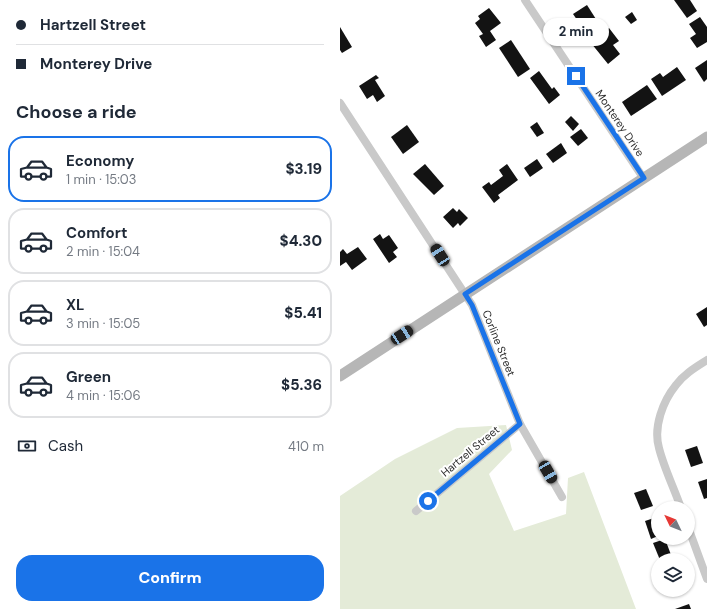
<!DOCTYPE html>
<meta charset="utf-8">
<style>
body{margin:0;font-family:"DM Sans",sans-serif;background:#f2f2f3;color:#1f2937;height:100vh;display:flex;flex-direction:column;font-size:15px;white-space:nowrap}
*{box-sizing:border-box;margin:0}
p{font-size:13px;color:#747a83}
.icon{flex:none;width:22px;height:22px;fill:none;stroke:currentColor;stroke-width:2;stroke-linecap:round;stroke-linejoin:round}
.map{position:relative;flex:1;overflow:hidden}
.sheet{display:flex;flex-direction:column;background:#fff;width:340px}
.sheet>*{flex:none}
.banner{display:grid;align-content:center;height:88px;padding:0 16px;background:#fff}
.needle{width:26px;rotate:313deg}
.tools{position:absolute;left:311px;top:501px;display:grid;gap:8px}
.tools a{display:grid;place-items:center;width:44px;height:44px;border-radius:50%;background:#fff;box-shadow:0 1px 3px #0004;font-size:20px}
.end{position:absolute;width:18px;height:18px;margin:-9px;border:5px solid #1a73e8;background:#fff;box-shadow:0 0 0 2px #fff}
.from{border-radius:50%}
.bubble{position:absolute;height:28px;border-radius:14px;background:#fff;box-shadow:0 1px 3px #0004;font-size:13px;font-weight:800;line-height:28px;text-align:center}
.car{position:absolute;width:12px;height:24px;margin:-12px -6px;border-radius:5px;box-shadow:0 0 3px 1px #0007;background:linear-gradient(#222 24%,#8ab4d8 0 40%,#222 0 76%,#8ab4d8 0 86%,#222 0)}
.banner b{display:flex;align-items:center;gap:14px;height:38px;font-size:15px}
.banner b+b{border-top:1px solid #e0e1e3}
.banner i{width:10px;height:10px;background:#1f2937}
ul{padding:0;list-style:none}
li{display:flex;align-items:center;gap:12px;height:66px;margin:0 8px 6px;padding:0 8px;border:2px solid #e0e1e3;border-radius:16px}
li div{flex:1}
li b{display:block;font-size:15px}
li em{font-style:normal;font-weight:800}
li.on{border-color:#1a73e8}
li>.icon{width:36px;height:36px;stroke-width:1.5}
h2{padding:0 16px;font-size:18px;line-height:48px}
.pay{display:flex;align-items:center;gap:10px;height:44px;padding:0 16px;font-size:15px}
.pay p{margin-inline-start:auto}
.primary-button{display:flex;gap:8px;margin-top:auto;padding:8px 16px}
.primary-button a{flex:1;height:46px;border-radius:16px;background:#1a73e8;color:#fff;font-size:16px;font-weight:800;line-height:46px;text-align:center}
main{display:flex;flex:1;min-height:0}
.map>svg:first-child{display:block}
.green{fill:#e4ebd8}
.building{fill:#131313}
.lines{fill:none;stroke-linecap:round;stroke-linejoin:round}
.minor{stroke:#c9c9c9;stroke-width:8}
.secondary{stroke:#b6b6b6;stroke-width:11}
.route{stroke:#1a73e8;stroke-width:5}
.labels{text-anchor:middle;dominant-baseline:central;stroke-width:4;stroke-linejoin:round;paint-order:stroke}
.street-label{font-size:11px;fill:#2c2c2c;stroke:#fff}
</style>
<main>
<section class="sheet">
<div class="banner">
<b><i class="from"></i>Hartzell Street</b>
<b><i></i>Monterey Drive</b>
</div>
<h2>Choose a ride</h2>
<ul>
<li class="on"><svg class="icon" aria-label="car" viewBox="0 0 24 24"><path d="M5 17H2v-5l4-1 3-4h7l3 4 3 1v5h-3M9 17h6M6 11h13"/><circle cx="7" cy="17" r="2"/><circle cx="17" cy="17" r="2"/></svg><div><b>Economy</b><p>1 min · 15:03</p></div><em>$3.19</em></li>
<li><svg class="icon" aria-label="car" viewBox="0 0 24 24"><path d="M5 17H2v-5l4-1 3-4h7l3 4 3 1v5h-3M9 17h6M6 11h13"/><circle cx="7" cy="17" r="2"/><circle cx="17" cy="17" r="2"/></svg><div><b>Comfort</b><p>2 min · 15:04</p></div><em>$4.30</em></li>
<li><svg class="icon" aria-label="car" viewBox="0 0 24 24"><path d="M5 17H2v-5l4-1 3-4h7l3 4 3 1v5h-3M9 17h6M6 11h13"/><circle cx="7" cy="17" r="2"/><circle cx="17" cy="17" r="2"/></svg><div><b>XL</b><p>3 min · 15:05</p></div><em>$5.41</em></li>
<li><svg class="icon" aria-label="car" viewBox="0 0 24 24"><path d="M5 17H2v-5l4-1 3-4h7l3 4 3 1v5h-3M9 17h6M6 11h13"/><circle cx="7" cy="17" r="2"/><circle cx="17" cy="17" r="2"/></svg><div><b>Green</b><p>4 min · 15:06</p></div><em>$5.36</em></li>
</ul>
<div class="pay"><svg class="icon" aria-label="cash" viewBox="0 0 24 24"><path d="M3 7h18v10H3z"/><circle cx="12" cy="12" r="2"/></svg>Cash<p>410 m</p></div>
<div class="primary-button"><a>Confirm</a></div>
</section>
<div class="map">
<svg width="367" height="609" viewBox="0 0 367 609">
<rect width="100%" height="100%" fill="#fff"/>
<!-- green -->
<polygon class="green" points="166,425 172,450 149,474 174,531 226,514 228,478 244,472 296,609 0,609 0,496 55,459 117,428"/>
<!-- building -->
<g class="building">
<polygon points="334,0 350,0 357,11 347,18"/>
<polygon points="247,5 261,27 248,36 233,14"/>
<polygon points="149,8 161,23 150,31 156,40 146,47 139,36 143,34 135,23 140,19 138,16"/>
<polygon points="292,12 297,20 291,24 285,17"/>
<polygon points="360,17 367,27 367,42 357,48 350,38 356,34 349,24"/>
<polygon points="0,27 12,47 2,53 0,50"/>
<polygon points="269,28 279,41 273,45 280,54 268,64 251,43"/>
<polygon points="171,40 190,69 178,77 159,48"/>
<polygon points="367,60 367,79 364,82 355,68"/>
<polygon points="337,67 346,80 322,96 311,79 320,73 323,77"/>
<polygon points="199,71 212,89 214,87 220,95 209,104 190,78"/>
<polygon points="36,75 39,78 35,80 45,96 37,102 33,95 27,99 19,86"/>
<polygon points="307,85 317,99 291,116 282,102"/>
<polygon points="231,116 239,124 233,131 225,122"/>
<polygon points="197,122 204,133 197,137 190,127"/>
<polygon points="67,125 79,142 63,154 51,137"/>
<polygon points="241,129 248,138 238,146 230,137"/>
<polygon points="221,143 227,153 213,163 206,154"/>
<polygon points="197,159 203,168 190,177 184,168"/>
<polygon points="85,164 104,186 94,195 73,174"/>
<polygon points="167,164 178,180 158,195 160,198 154,203 142,187 149,182 151,185 163,176 159,170"/>
<polygon points="113,208 117,212 119,209 128,218 120,226 118,223 113,228 103,217"/>
<polygon points="40,234 43,239 49,235 58,248 53,252 57,257 49,263 33,239"/>
<polygon points="18,247 27,259 12,270 6,262 0,266 0,252 3,249 7,254"/>
<polygon points="367,307 367,325 364,327 356,314"/>
<polygon points="357,446 363,463 351,467 345,450"/>
<polygon points="367,479 367,498 364,499 358,482"/>
<polygon points="306,489 313,506 301,510 294,493"/>
<polygon points="317,517 318,536 311,539 305,521"/>
<polygon points="325,539 333,560 320,560 313,543"/>
<polygon points="349,604 351,609 335,609"/>
</g>
<g class="lines">
<!-- minor -->
<g class="minor">
<polyline points="185,0 304,179"/>
<polyline points="0,103 132,305 180,424 222,497"/>
<path d="M 341,508 C 334,488 324,468 319,448 C 313,427 323,401 336,385 C 344,374 356,367 367,360"/>
<polyline points="76,511 180,424"/>
<polyline points="348,527 367,579"/>
</g>
<!-- secondary -->
<polyline class="secondary" points="0,376 367,137"/>
</g>
<g class="lines">
<!-- route -->
<polyline class="route" points="88,501 180,424 132,305 125,294 304,178 236,76"/>
</g>
<g class="labels">
<!-- street labels -->
<g class="street-label">
<text transform="translate(280 123) rotate(56)">Monterey Drive</text>
<text transform="translate(159 343) rotate(68)">Corline Street</text>
<text transform="translate(130 451) rotate(-40)">Hartzell Street</text>
</g>
</g>
</svg>
<div class="tools">
<a><svg class="needle" viewBox="-14 -14 28 28"><path d="M0-13l5 13h-10z" fill="#e53935"/><path d="M0 13l5-13h-10z" fill="#747a83"/></svg></a>
<a><svg class="icon" aria-label="layers" viewBox="0 0 24 24"><path d="M12 4l9 5-9 5-9-5zM3 14l9 5 9-5"/></svg></a>
</div>
<i class="end from" style="left:88px;top:501px"></i>
<i class="end" style="left:236px;top:76px"></i>
<div class="bubble" style="left:203px;top:18px;width:66px">2 min</div>
<i class="car" style="left:100px;top:255px;rotate:327deg"></i>
<i class="car" style="left:62px;top:335px;rotate:57deg"></i>
<i class="car" style="left:208px;top:472px;rotate:150deg"></i>
</div>
</main>
